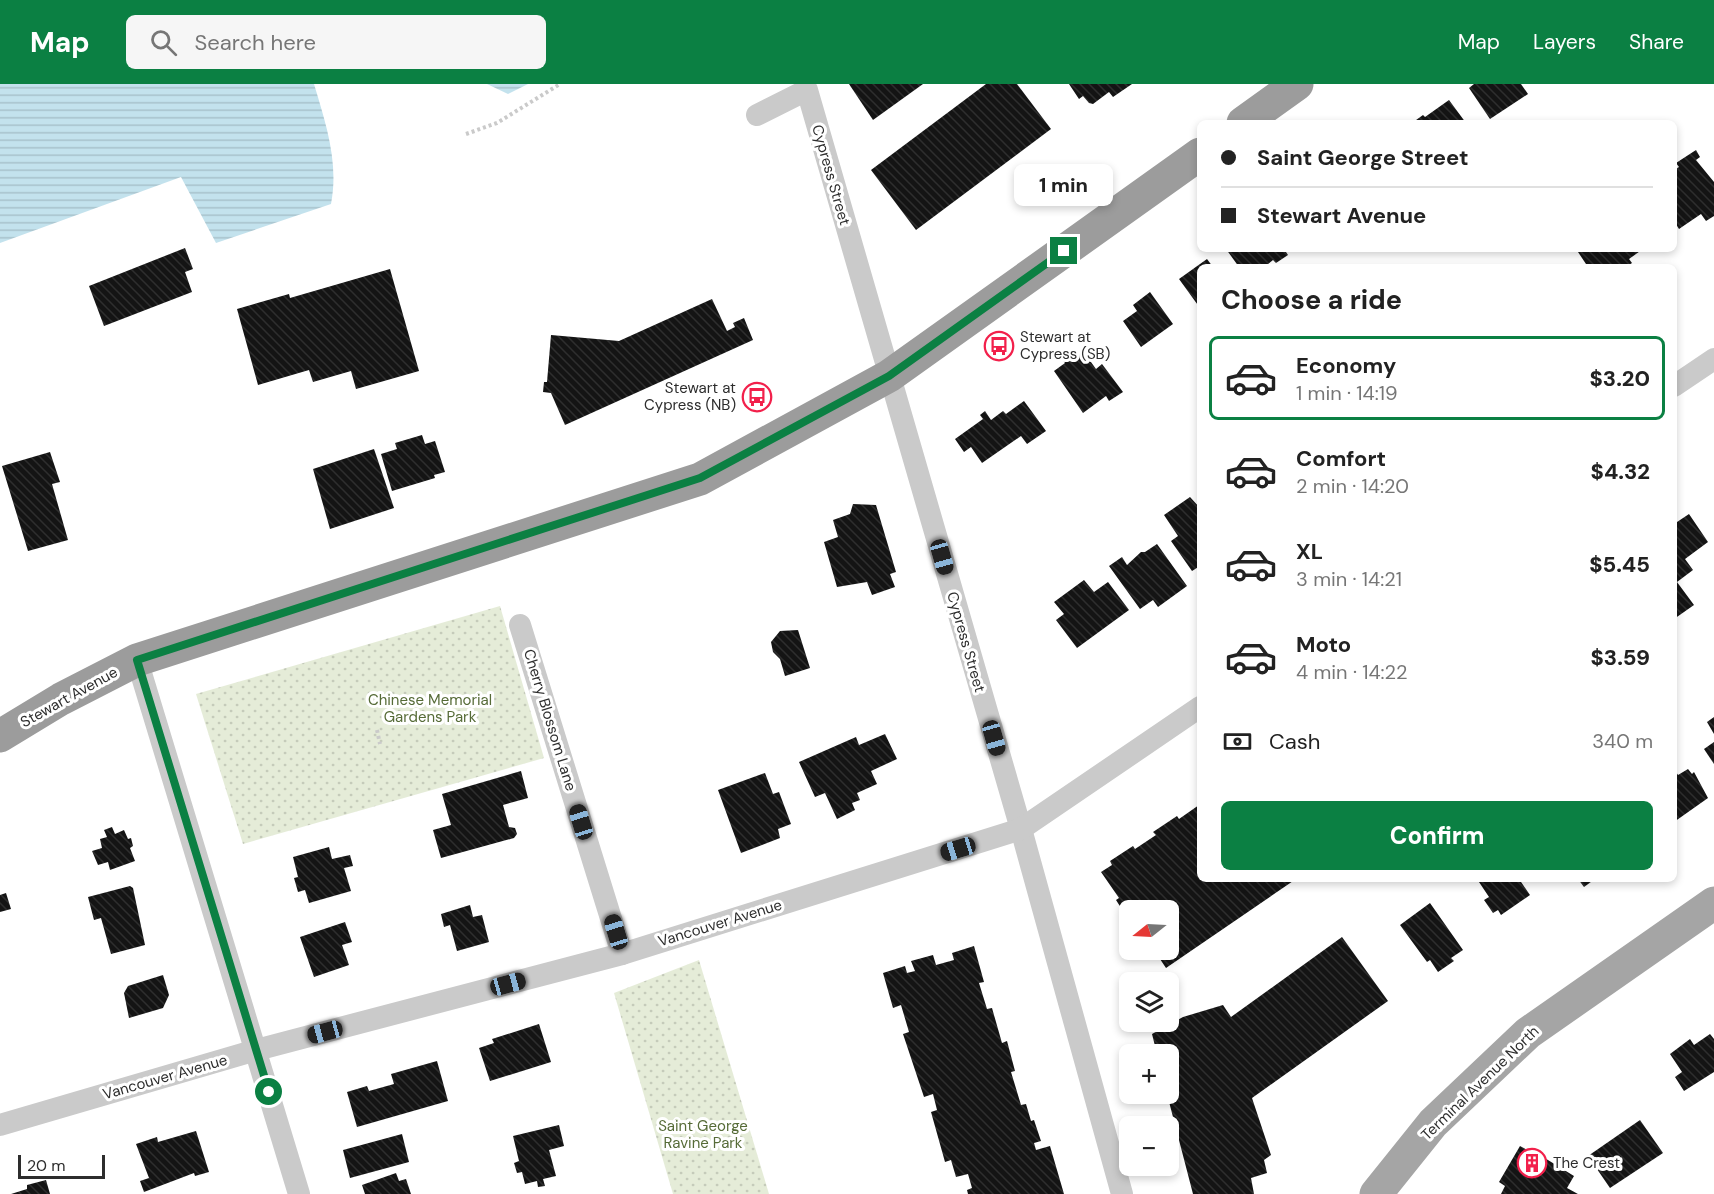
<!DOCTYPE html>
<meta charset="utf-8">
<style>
body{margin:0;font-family:"DM Sans",sans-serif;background:#f6f6f6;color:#222;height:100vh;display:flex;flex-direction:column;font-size:22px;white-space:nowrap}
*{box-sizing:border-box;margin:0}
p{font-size:20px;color:#767676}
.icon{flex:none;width:33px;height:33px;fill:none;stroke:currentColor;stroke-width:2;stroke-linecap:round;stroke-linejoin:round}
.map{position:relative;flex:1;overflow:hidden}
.sheet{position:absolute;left:1197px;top:180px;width:480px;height:618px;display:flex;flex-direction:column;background:#fff;border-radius:9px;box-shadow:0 3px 9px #0003}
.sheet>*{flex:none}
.banner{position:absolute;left:1197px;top:36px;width:480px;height:132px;border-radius:9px;box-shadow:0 3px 9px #0003;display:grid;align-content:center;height:132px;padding:0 24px;background:#fff}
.needle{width:39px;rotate:252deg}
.fabs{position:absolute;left:1119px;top:816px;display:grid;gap:12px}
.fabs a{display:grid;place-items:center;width:60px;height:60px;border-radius:9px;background:#fff;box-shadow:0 3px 9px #0003;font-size:30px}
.scale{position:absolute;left:18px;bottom:15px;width:87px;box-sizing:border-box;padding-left:6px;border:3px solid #2d2d2d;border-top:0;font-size:16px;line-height:21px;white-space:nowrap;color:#2d2d2d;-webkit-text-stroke:4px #fff;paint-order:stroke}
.end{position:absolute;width:27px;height:27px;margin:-14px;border:8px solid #0b8043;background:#fff;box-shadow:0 0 0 3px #fff}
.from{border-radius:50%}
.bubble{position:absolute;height:42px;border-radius:9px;background:#fff;box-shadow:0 3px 9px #0003;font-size:20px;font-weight:800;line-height:42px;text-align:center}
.car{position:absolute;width:18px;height:36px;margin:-18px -9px;border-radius:8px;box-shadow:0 0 4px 2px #0007;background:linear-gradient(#222 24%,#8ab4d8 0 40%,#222 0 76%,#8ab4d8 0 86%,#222 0)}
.banner b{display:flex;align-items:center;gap:21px;height:57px;font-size:22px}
.banner b+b{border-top:2px solid #e0e0e0}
.banner i{width:15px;height:15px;background:#222}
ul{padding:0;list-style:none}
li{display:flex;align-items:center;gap:18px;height:84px;margin:0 12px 9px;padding:0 12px;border:3px solid transparent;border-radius:9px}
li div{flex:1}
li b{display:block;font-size:22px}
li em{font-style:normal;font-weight:800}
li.selected{border-color:#0b8043}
li>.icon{width:54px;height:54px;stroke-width:1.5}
h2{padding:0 24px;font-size:27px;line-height:72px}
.pay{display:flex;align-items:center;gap:15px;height:66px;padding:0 24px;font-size:22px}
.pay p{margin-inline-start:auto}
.primary-button{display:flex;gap:12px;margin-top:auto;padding:12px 24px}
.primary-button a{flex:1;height:69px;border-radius:9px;background:#0b8043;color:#fff;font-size:24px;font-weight:800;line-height:69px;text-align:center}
header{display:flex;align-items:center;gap:36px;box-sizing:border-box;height:84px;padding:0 30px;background:#0b8043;color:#fff}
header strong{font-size:28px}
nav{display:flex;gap:33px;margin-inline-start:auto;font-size:21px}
.search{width:420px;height:54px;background:#f6f6f6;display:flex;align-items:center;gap:15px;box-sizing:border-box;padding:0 21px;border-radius:9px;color:#767676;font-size:22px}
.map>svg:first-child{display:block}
.grass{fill:url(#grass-dots)}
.water{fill:url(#water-rules)}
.building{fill:url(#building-back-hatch)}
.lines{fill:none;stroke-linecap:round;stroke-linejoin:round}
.path{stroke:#cacaca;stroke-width:4;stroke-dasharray:3 3;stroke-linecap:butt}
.minor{stroke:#cacaca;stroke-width:22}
.primary{stroke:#a5a5a5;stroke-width:33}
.trunk{stroke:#9c9c9c;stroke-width:33}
.route{stroke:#0b8043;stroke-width:8}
.labels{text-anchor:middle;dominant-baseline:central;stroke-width:6;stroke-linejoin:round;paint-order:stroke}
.street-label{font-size:15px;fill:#2d2d2d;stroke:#fff}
.poi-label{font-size:15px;fill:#2d2d2d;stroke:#fff;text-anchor:start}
.park-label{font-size:15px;fill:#566b37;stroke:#fff}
</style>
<header>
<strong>Map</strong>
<div class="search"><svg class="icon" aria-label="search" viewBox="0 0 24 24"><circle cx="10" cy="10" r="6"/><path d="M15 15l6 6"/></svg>Search here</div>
<nav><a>Map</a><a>Layers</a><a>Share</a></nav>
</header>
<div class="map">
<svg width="1714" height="1110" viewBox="0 0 1714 1110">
<defs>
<pattern id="grass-dots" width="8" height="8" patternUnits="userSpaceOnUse" patternTransform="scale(1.5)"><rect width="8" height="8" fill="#e5ecd8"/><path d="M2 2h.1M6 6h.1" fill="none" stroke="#c5cbba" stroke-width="1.8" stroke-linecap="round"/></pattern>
<pattern id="water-rules" width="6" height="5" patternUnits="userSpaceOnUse" patternTransform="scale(1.5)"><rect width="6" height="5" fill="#c3e2ed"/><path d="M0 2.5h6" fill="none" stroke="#a8c2cc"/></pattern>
<pattern id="building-back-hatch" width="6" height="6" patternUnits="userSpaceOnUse" patternTransform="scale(1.5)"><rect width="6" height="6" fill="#141414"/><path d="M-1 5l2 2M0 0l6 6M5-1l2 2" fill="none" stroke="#2e2e2e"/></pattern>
</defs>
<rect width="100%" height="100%" fill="#fff"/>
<!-- grass -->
<g class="grass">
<polygon points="500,522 544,674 243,760 196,610"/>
<polygon points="699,876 769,1110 673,1110 614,909"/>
</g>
<!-- water -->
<g class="water">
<path d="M 0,0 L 314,0 C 326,40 339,79 331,120 L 216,159 L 181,93 L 0,159 Z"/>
<polygon points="487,0 528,0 508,10"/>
</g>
<!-- building -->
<g class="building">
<polygon points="849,0 923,0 873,36"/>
<polygon points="986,0 1017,0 1051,45 916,146 871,86"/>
<polygon points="1069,0 1132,0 1113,13 1109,8 1093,20 1089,19 1083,12 1079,15"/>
<polygon points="1474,0 1521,0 1528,10 1490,35 1469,4"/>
<polygon points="1449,16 1466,39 1412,39 1423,31 1425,33"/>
<polygon points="1696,66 1700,73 1696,76 1714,98 1714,132 1706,137 1701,130 1679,145 1674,137 1674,86 1679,83 1676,79"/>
<polygon points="185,164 193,185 185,188 192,208 104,242 89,202"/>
<polygon points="1226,165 1284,165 1288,171 1276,179 1273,176 1267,181 1268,183 1239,183"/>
<polygon points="1576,165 1643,165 1629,175 1632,179 1626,183 1588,183"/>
<polygon points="1207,175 1213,183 1200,183 1200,224 1179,195"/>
<polygon points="390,185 419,287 356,305 351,287 313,298 309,286 258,301 237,225 289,210 290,214"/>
<polygon points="1150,208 1173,240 1141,263 1123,237 1137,227 1133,221"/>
<polygon points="712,215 727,247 735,243 733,239 744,234 753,256 565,341 551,309 543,308 544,298 547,298 551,251 619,257"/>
<polygon points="1067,267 1073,274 1083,267 1096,285 1102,280 1123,308 1109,317 1106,312 1083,329 1054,287 1065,279 1060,272"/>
<polygon points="1024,317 1046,347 1027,360 1021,352 982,379 971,363 964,368 955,355 983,335 980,331 985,327 991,336 1003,327 1006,330"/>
<polygon points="422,351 425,360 435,357 445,388 434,391 435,394 392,407 381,370 397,365 395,359"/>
<polygon points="374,365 394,424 330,445 313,385"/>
<polygon points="50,368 60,398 52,400 68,456 28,467 2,382"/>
<polygon points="1190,413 1200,424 1200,482 1192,487 1171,457 1178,452 1164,431"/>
<polygon points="853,420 876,421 896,488 890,490 895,503 872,511 867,498 837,503 824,458 838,453 833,436 850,430"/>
<polygon points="1689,430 1708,458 1685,475 1693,486 1677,498 1694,521 1674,535 1674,440"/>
<polygon points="1157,460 1187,502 1158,523 1153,516 1140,525 1109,482 1122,473 1127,481 1141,468 1145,468"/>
<polygon points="1084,496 1094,508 1108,498 1129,526 1077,564 1056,536 1064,530 1054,518"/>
<polygon points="798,546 810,584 785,592 780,575 773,568 771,558 780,547"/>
<polygon points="1714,633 1714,650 1707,638"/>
<polygon points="885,650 897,675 871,687 877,700 857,709 860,716 852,719 855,726 837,735 825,709 815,713 799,678 856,653 859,661"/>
<polygon points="1714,658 1714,680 1704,665"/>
<polygon points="1674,685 1678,691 1688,685 1692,690 1694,688 1708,714 1674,738"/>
<polygon points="521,687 528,714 503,721 509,743 515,744 517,750 514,754 441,774 433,746 451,741 442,710"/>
<polygon points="765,689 773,710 779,708 791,740 778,745 780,754 741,769 718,706"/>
<polygon points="1200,716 1200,795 1296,795 1166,884 1154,866 1168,866 1168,826 1130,826 1130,838 1116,816 1119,814 1101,788 1112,781 1110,777 1133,762 1135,765 1156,751 1153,748 1177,732 1179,735 1199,721 1197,718"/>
<polygon points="112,743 115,750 124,746 128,755 131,754 133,762 130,764 135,777 110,786 108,778 98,781 92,767 102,764 100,755 107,753 104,746"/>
<polygon points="329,763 332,775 350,771 353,782 344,784 351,807 309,819 305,806 298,808 294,794 298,793 293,773"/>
<polygon points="1477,795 1519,795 1530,811 1501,831 1498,826 1493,829 1484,816 1489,813"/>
<polygon points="1578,795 1595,795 1584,803"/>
<polygon points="130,802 133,804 145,861 111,870 101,834 94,836 88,813"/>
<polygon points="6,809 11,825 0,828 0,811"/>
<polygon points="1430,819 1463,866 1451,874 1454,877 1438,888 1430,876 1427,878 1400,841"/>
<polygon points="470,821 473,833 482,831 489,858 457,867 450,841 444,843 441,830"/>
<polygon points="345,838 352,858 342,861 349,881 314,893 300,853"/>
<polygon points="1342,853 1388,917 1252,1014 1271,1071 1264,1076 1267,1089 1251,1094 1254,1110 1193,1110 1167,1010 1168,970 1157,970 1152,950 1183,933 1223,921 1231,933"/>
<polygon points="974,862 984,898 979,899 987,925 992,924 1002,959 1007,957 1015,987 1011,988 1021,1021 1026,1020 1031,1037 1034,1036 1041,1057 1034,1059 1036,1066 1050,1062 1064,1110 968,1110 967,1106 972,1104 968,1090 956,1093 951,1076 945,1078 931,1028 937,1026 933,1010 924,1013 903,950 909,948 901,921 893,924 883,889 905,882 907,889 915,887 911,877 933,871 936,881 954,876 952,869"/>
<polygon points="163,891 169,911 163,924 129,934 124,909 128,902"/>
<polygon points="539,940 551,978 490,997 479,964 494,959 492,955"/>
<polygon points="1710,950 1714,955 1714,988 1684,1007 1675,993 1682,988 1670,970 1690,955 1694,961"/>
<polygon points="437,977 448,1017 357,1043 347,1008 367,1002 369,1007 394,1000 391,990"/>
<polygon points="1640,1036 1663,1069 1610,1104 1588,1072"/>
<polygon points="559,1041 564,1062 549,1066 556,1092 543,1095 545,1102 538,1103 537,1097 525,1100 522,1088 517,1089 514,1079 519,1077 513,1052"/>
<polygon points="196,1047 209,1088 195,1092 194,1089 144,1108 140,1097 149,1094 136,1060 157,1053 158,1058"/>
<polygon points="402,1050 409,1078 350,1094 343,1066"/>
<polygon points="1520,1062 1529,1067 1530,1065 1574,1092 1567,1104 1578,1110 1501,1110 1505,1102 1499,1098"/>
<polygon points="396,1089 399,1097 406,1095 411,1110 365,1110 362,1101"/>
<polygon points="46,1096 50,1110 11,1110 27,1105 27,1101"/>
</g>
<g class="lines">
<!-- path -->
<g class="path">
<polyline points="466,50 497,39 560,0"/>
<polyline points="377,646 380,660"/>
</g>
<!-- minor -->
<g class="minor">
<polyline points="757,31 807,6 1021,745 1122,1110"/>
<polyline points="1674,302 1714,275"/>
<polyline points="520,541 622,870"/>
<polyline points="137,576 299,1110"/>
<polyline points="0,1041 256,966 622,870 1021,745 1200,623"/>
</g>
<!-- primary -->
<polyline class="primary" points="1376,1110 1433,1039 1528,949 1714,819"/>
<!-- trunk -->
<g class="trunk">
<polyline points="1243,39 1297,0"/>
<polyline points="0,652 61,615 137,576 700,395 889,292 1200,70"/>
</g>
</g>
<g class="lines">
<!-- route -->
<polyline class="route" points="269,1008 137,576 700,394 889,292 1064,167"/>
</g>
<!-- icons -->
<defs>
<g id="bus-ring" transform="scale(1.5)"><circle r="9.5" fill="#fff" stroke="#f2204b" stroke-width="1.5"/><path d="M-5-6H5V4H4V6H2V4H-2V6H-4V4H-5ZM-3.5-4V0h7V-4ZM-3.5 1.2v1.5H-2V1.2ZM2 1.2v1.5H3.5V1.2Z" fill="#f2204b"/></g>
<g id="building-ring" transform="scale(1.5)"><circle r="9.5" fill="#fff" stroke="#f2204b" stroke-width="1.5"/><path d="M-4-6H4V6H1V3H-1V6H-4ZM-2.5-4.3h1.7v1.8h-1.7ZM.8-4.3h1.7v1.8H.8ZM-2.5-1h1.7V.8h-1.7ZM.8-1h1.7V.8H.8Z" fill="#f2204b"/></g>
</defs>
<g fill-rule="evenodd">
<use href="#bus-ring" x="999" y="262"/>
<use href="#bus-ring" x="757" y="313"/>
<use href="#building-ring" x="1532" y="1079"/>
</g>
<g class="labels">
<!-- street labels -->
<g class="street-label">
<text transform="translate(831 91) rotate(74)">Cypress Street</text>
<text transform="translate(966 558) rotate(74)">Cypress Street</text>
<text transform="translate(69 613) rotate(-29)">Stewart Avenue</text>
<text transform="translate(550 636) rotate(73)">Cherry Blossom Lane</text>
<text transform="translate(720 839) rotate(-17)">Vancouver Avenue</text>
<text transform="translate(165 993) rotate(-16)">Vancouver Avenue</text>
<text transform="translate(1480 999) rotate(-44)">Terminal Avenue North</text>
</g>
<!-- poi labels -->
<g class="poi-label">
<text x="1020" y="253">Stewart at<tspan x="1020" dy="17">Cypress (SB)</tspan></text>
<text x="736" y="304" text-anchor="end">Stewart at<tspan x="736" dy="17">Cypress (NB)</tspan></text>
<text x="1553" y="1079">The Crest</text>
</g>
<!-- park labels -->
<g class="park-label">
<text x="430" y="616">Chinese Memorial<tspan x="430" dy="17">Gardens Park</tspan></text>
<text x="703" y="1042">Saint George<tspan x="703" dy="17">Ravine Park</tspan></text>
</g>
</g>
</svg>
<div class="fabs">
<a><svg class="needle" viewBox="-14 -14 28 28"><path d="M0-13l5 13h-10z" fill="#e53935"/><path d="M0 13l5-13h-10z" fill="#767676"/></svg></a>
<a><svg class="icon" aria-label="layers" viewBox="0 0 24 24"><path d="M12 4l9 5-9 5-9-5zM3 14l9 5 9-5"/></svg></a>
<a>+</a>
<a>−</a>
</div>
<div class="scale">20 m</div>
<i class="end from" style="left:269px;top:1008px"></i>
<i class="end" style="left:1064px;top:167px"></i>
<div class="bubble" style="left:1014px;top:80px;width:99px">1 min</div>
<i class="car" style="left:942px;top:473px;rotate:164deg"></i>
<i class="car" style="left:994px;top:654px;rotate:164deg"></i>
<i class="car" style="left:581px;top:738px;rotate:343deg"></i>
<i class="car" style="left:958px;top:765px;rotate:253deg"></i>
<i class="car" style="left:616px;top:848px;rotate:343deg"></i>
<i class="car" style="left:508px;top:900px;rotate:75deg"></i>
<i class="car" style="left:325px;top:948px;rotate:255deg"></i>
<div class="banner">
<b><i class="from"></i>Saint George Street</b>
<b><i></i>Stewart Avenue</b>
</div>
<section class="sheet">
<h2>Choose a ride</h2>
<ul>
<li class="selected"><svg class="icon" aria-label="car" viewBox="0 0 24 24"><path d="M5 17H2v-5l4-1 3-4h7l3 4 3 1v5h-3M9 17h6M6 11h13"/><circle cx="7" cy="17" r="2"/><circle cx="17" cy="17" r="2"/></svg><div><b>Economy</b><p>1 min · 14:19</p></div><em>$3.20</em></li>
<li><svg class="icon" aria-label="car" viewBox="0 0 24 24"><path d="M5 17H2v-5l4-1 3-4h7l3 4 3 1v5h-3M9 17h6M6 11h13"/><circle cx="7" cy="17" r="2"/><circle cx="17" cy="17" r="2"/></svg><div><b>Comfort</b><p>2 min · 14:20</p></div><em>$4.32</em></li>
<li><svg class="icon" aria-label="car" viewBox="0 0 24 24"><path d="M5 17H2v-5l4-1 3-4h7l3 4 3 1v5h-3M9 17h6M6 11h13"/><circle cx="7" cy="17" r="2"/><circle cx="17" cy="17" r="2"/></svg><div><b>XL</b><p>3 min · 14:21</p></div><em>$5.45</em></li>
<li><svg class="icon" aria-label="car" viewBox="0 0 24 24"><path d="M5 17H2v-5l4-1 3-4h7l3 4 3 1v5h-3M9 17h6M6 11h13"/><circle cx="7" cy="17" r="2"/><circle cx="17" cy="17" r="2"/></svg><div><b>Moto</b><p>4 min · 14:22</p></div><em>$3.59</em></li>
</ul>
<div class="pay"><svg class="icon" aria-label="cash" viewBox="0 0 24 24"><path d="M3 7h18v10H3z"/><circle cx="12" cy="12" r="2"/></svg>Cash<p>340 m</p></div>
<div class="primary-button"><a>Confirm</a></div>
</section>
</div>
